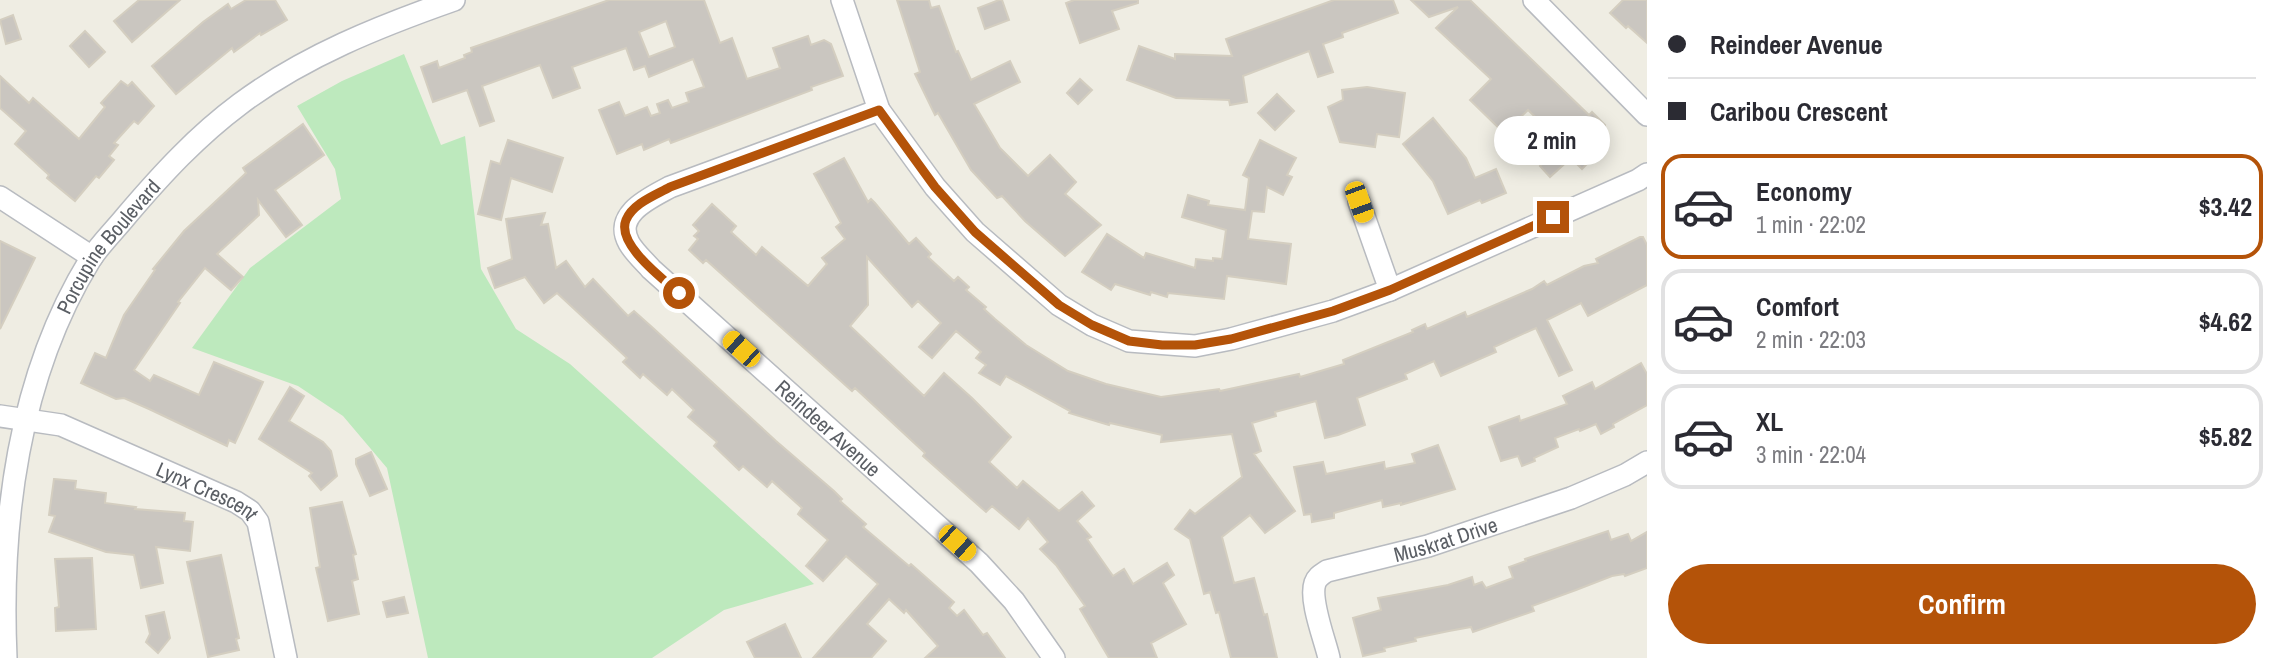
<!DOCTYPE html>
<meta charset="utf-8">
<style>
body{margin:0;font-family:"Archivo Narrow",sans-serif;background:#f7f7f7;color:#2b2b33;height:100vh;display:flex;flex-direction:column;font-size:26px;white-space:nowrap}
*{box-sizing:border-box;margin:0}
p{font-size:23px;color:#7c7c81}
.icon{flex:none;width:38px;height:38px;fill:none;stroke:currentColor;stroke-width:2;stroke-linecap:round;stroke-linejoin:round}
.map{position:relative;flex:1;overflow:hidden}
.drawer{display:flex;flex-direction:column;background:#fff;width:630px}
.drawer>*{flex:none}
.top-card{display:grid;align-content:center;height:154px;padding:0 21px;background:#fff}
.end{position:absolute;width:32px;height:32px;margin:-16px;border:9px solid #b45309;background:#fff;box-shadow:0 0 0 4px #fff}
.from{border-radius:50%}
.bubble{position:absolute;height:49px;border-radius:24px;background:#fff;box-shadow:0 4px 18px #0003;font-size:23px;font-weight:800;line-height:49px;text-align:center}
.car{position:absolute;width:21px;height:42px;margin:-21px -10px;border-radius:9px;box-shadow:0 0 5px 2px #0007;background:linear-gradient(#f5c518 24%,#345 0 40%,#f5c518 0 76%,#345 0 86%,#f5c518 0)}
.top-card b{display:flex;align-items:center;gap:24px;height:66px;font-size:26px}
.top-card b+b{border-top:2px solid #e1e1e2}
.top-card i{width:18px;height:18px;background:#2b2b33}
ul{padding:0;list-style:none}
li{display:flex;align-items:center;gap:21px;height:105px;margin:0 14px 10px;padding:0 7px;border:4px solid #e1e1e2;border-radius:21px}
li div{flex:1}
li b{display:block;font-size:26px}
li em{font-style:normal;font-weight:800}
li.current{border-color:#b45309}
li>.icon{width:63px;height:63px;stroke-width:1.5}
.button{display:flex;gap:14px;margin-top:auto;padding:14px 21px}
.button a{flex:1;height:80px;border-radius:42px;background:#b45309;color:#fff;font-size:28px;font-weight:800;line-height:80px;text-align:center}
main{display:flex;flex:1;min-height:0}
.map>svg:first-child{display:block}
.green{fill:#bde9bd}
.building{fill:#cac6c0;stroke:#d4cec0;stroke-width:2;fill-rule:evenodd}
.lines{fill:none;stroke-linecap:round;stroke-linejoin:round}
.minor-casing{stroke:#b8bbc0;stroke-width:24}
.minor{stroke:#fff;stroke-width:21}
.route{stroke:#b45309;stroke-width:9}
.labels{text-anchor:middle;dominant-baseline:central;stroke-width:5;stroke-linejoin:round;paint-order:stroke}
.street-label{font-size:21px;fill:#5b5f65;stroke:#fff}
</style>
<main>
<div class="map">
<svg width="1647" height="658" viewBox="0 0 1647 658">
<rect width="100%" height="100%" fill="#efede3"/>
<!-- green -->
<polygon class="green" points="404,54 441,145 465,136 481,269 516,329 570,364 814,584 724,610 652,658 428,658 387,468 343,416 298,386 192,348 250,268 341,199 335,169 297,106 342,81"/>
<!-- building -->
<g class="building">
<polygon points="139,0 180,0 132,42 114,21"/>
<polygon points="246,0 275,0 287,20 261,35 260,33 234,52 232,48 176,94 152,66 203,22 228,4 231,9"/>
<path d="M 609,0 L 704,0 L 720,43 L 732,38 L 747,79 L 780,68 L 773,48 L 808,36 L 811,45 L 824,40 L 831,44 L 843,76 L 811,87 L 812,90 L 671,143 L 669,139 L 644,150 L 642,144 L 617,154 L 599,110 L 619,102 L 625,116 L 647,107 L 651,116 L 660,113 L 657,104 L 668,100 L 672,108 L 689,102 L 686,93 L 704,87 L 693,59 L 649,77 L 645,66 L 634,70 L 626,48 L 572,67 L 580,88 L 553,98 L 540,65 L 482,86 L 494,121 L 480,126 L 467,90 L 433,102 L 421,67 L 437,61 L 439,68 L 465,58 L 464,55 L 472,52 L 471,48 ZM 666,21 L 675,47 L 649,57 L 639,32 Z"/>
<polygon points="897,0 929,0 931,8 939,6 956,52 958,51 971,80 1010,61 1020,82 974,104 1000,148 1028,176 1050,155 1076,182 1065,194 1101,225 1065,256 1025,221 1002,196 997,198 971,170 938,113 935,115 915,74 920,72"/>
<polygon points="999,0 1002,0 1009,20 985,29 978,8"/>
<polygon points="1074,0 1138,0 1138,3 1112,11 1119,29 1080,43 1066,3"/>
<polygon points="1334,0 1393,0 1398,13 1342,33 1343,37 1323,44 1333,72 1318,77 1309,51 1243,76 1247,102 1230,105 1229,100 1176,98 1127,80 1139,46 1175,59 1175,54 1232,56 1226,39"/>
<polygon points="1411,0 1470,0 1589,115 1592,112 1605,125 1606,144 1582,169 1571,158 1550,177 1540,166 1562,143 1528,110 1504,133 1470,100 1491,79 1436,28 1458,7 1429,17"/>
<polygon points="1623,0 1647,0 1647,43 1628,26 1626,28 1610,13"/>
<polygon points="13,15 21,39 6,44 0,20"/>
<polygon points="85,31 105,52 89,67 70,46"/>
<polygon points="0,76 29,103 33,98 79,139 105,107 101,103 121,81 128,86 132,82 154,106 138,124 134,121 114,143 118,145 109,156 114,160 99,178 96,176 75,201 47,178 49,175 15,144 26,131 0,108"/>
<polygon points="1080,79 1092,90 1078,104 1067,93"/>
<polygon points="1367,87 1405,93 1399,137 1377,134 1375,147 1340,142 1328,107 1343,100 1342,90"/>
<polygon points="1277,94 1294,111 1275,130 1258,113"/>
<polygon points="1433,118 1466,158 1475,178 1496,169 1506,193 1482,203 1480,200 1448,214 1433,181 1403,144"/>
<polygon points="303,124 324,155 275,190 302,225 286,237 258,200 259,215 217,254 243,277 231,290 205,268 178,302 180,303 134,370 150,381 154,375 199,395 214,362 263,382 235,443 229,440 227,446 149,409 124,398 116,399 81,383 95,353 106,358 124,315 155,270 153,269 184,231 246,173 243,168"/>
<polygon points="508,140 563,158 552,192 511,178 501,220 478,214 491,161 500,164"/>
<polygon points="1260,140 1296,158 1287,175 1292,177 1283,195 1267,187 1264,212 1252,211 1248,239 1291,244 1286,284 1227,276 1224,299 1168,293 1167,297 1151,292 1150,295 1115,284 1111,290 1082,272 1107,234 1144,258 1146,253 1195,268 1196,259 1213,261 1213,258 1222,259 1226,230 1182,217 1188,195 1209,201 1208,205 1245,210 1249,178 1243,175"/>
<polygon points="844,158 868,202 871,199 875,203 909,244 916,238 931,254 928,257 954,281 958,277 969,287 966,290 986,307 984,309 995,319 1026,345 1068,371 1106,384 1161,397 1219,389 1220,391 1299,374 1300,377 1344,364 1343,360 1413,332 1412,330 1425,324 1427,329 1465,312 1467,317 1532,289 1544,281 1547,285 1584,266 1598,263 1596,259 1640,237 1643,237 1647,245 1647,285 1588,316 1581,303 1547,320 1572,370 1559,376 1536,328 1494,347 1496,352 1441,376 1434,361 1405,374 1407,379 1357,398 1365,425 1338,435 1325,438 1316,401 1275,412 1276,416 1252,423 1261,451 1254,454 1295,511 1265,533 1250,515 1222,537 1234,583 1254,578 1264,615 1267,614 1277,658 1231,658 1219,612 1216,613 1210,592 1204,594 1190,539 1175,529 1190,510 1195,514 1242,477 1232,434 1161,442 1162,435 1110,423 1109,425 1069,413 1070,411 1006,376 1000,385 979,373 986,365 976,358 981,352 956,331 932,358 919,347 941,323 918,301 912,307 867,257 868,305 850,326 924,396 944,373 972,398 1011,437 989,462 1017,488 1023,481 1059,511 1082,492 1094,506 1077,521 1091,537 1087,539 1113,576 1124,569 1133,584 1167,563 1174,575 1163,583 1186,624 1151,643 1157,658 1109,658 1080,609 1085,606 1056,565 1040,549 1048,542 1028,518 1019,529 992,506 986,512 923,456 925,453 855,388 852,391 706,260 703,263 689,250 698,239 694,236 699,231 693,225 712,204 736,226 731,232 756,255 762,247 808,286 827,264 822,258 845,239 836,227 841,223 814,174"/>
<polygon points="545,213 541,225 548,224 556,268 566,261 585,287 593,279 628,316 634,311 653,328 776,441 834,491 842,499 840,501 866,524 863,527 909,566 911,564 954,602 949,608 957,616 964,610 983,635 987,633 1005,658 925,658 938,646 906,610 904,613 889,599 867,624 886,641 871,658 813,658 878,584 846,556 823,581 806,566 828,540 798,514 802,508 772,481 767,487 743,466 739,470 714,446 717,442 688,417 694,410 672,389 667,395 643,374 640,378 623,362 627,358 557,293 544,303 525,277 495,288 488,268 512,259 506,219"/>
<polygon points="0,241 35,258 0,329"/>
<polygon points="1641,363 1647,374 1647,405 1613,424 1614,427 1601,434 1596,424 1580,431 1579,429 1555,438 1558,447 1534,458 1535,461 1522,466 1518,456 1501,461 1489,427 1519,416 1520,421 1567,404 1563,396 1592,382 1595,389"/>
<polygon points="290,387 304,396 289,421 323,442 331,451 337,476 321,490 309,476 312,473 259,439"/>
<polygon points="1438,445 1455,489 1401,505 1401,503 1383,507 1382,500 1334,513 1334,518 1312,522 1311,514 1304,515 1294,467 1323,462 1326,474 1384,462 1385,469 1415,463 1412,454"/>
<polygon points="371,452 387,489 370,496 356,464 356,459"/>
<polygon points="54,479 76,481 75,489 106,493 105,503 136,507 135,509 185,513 184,521 193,522 190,551 156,547 163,583 141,588 134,555 106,552 49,532 55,516 49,515"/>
<polygon points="342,502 356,554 353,555 358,579 352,581 359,614 328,621 316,568 320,567 310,508"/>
<polygon points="1608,531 1611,540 1628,534 1631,541 1647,532 1647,568 1625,576 1624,574 1612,576 1576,590 1532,606 1534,611 1473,632 1471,627 1449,631 1415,638 1416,641 1384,648 1385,651 1363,656 1353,618 1381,610 1378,598 1448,585 1472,577 1474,585 1482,582 1486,588 1513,578 1509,567 1526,561 1525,559"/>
<polygon points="221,555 239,638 236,639 239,650 208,657 187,562"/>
<polygon points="92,558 96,629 56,631 55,608 59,607 55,559"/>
<polygon points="404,597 408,613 387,617 383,602"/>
<polygon points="164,612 170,638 158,653 146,642 150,634 146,616"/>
<polygon points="785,624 801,658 755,658 747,642"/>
</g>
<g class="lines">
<!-- minor casing -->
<g class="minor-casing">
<g id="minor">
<polyline points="842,0 879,110 935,187 975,232 1059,305 1092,325 1129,341 1195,346 1231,339 1333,311 1390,290 1638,180 1647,174"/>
<polyline points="1534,0 1647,115"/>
<path id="s1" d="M 879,110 L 670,187 C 650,198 613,214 629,243 C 634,252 644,261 651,269 L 979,563 L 1014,601 L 1054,658"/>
<polyline points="0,197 92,257"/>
<polyline points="1359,202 1390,290"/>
<path id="s2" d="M 0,416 L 61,425 L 236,502 L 250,511 L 258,522 L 286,658"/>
<path id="s3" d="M 6,658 C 0,523 18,377 90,260 C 100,244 115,230 127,215 C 162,174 197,136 240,104 C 304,56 380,26 454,0"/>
<path id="s4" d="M 1329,658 C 1325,640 1309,600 1315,583 C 1317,577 1321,575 1327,571 L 1428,546 L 1571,498 L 1625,475 L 1647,462"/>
</g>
</g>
<!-- minor -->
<use href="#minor" class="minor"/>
</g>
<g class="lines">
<!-- route -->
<path class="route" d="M 679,293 C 663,279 616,244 626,220 C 633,203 656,195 670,187 L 879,110 L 935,187 L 975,232 L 1059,305 L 1092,325 L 1129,341 L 1162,345 L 1195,345 L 1231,339 L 1333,311 L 1390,290 L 1553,217"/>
</g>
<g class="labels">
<!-- street labels -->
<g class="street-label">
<text stroke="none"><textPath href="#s3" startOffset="434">Porcupine Boulevard</textPath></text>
<text stroke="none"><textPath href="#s1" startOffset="574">Reindeer Avenue</textPath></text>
<text stroke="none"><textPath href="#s2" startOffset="222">Lynx Crescent</textPath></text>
<text stroke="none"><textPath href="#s4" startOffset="217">Muskrat Drive</textPath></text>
</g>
</g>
</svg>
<i class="end from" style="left:679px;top:293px"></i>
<i class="end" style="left:1553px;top:217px"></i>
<div class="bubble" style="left:1494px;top:116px;width:116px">2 min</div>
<i class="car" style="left:1359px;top:202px;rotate:160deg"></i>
<i class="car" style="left:741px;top:349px;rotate:312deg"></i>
<i class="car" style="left:957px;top:543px;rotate:132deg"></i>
</div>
<section class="drawer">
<div class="top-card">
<b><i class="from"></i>Reindeer Avenue</b>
<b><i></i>Caribou Crescent</b>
</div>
<ul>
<li class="current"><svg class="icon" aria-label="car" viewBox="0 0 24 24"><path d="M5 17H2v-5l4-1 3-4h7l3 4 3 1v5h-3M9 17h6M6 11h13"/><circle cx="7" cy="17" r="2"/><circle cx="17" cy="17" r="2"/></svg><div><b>Economy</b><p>1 min · 22:02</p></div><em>$3.42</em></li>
<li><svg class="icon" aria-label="car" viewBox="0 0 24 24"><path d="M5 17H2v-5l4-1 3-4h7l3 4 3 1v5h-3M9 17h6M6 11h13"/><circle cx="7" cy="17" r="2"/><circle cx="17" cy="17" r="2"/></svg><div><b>Comfort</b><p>2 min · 22:03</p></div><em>$4.62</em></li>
<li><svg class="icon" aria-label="car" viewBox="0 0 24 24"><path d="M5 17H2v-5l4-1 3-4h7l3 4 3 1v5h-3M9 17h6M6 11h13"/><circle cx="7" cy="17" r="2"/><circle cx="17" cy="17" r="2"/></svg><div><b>XL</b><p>3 min · 22:04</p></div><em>$5.82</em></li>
</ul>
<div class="button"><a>Confirm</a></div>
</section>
</main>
